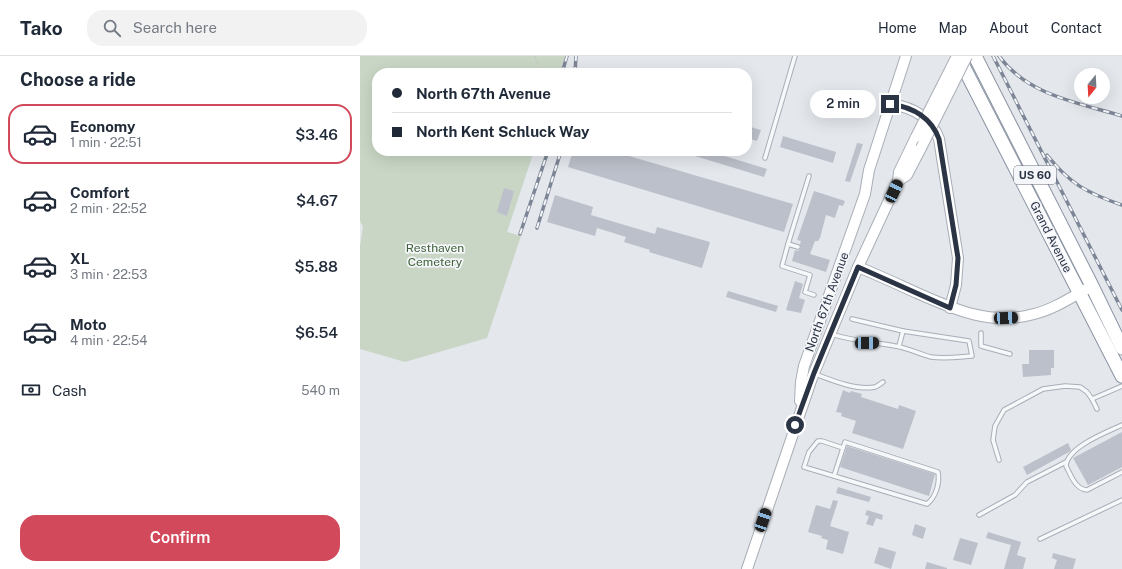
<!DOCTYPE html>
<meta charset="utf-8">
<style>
body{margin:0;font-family:"Public Sans",sans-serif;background:#f2f2f3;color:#1f2937;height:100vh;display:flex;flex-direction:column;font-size:15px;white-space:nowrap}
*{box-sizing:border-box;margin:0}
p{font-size:13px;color:#747a83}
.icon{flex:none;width:22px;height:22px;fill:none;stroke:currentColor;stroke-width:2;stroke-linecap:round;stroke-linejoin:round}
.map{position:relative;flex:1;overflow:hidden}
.details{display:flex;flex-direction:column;background:#fff;width:360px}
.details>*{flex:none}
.guide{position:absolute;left:12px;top:12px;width:380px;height:88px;border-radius:16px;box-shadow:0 4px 16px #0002;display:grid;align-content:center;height:88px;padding:0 20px;background:#fff}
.needle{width:26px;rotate:198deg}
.fabs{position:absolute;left:714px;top:12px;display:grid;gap:8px}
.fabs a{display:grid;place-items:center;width:36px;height:36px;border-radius:50%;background:#fff;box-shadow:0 4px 16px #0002;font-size:20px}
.end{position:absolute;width:18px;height:18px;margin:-9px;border:5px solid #2b3445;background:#fff;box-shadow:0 0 0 2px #fff}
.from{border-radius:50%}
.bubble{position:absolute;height:28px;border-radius:14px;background:#fff;box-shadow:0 4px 16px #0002;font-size:13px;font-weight:600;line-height:28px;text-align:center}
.car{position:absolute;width:12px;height:24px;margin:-12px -6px;border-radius:5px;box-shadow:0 0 3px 1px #0007;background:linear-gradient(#222 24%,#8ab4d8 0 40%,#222 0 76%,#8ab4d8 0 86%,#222 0)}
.guide b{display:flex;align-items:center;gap:14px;height:38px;font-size:15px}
.guide b+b{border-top:1px solid #e0e1e3}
.guide i{width:10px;height:10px;background:#1f2937}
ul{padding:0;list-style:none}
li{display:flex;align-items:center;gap:12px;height:60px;margin:0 8px 6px;padding:0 12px;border:2px solid transparent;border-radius:16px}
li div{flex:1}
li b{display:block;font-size:15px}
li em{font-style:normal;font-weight:600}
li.on{border-color:#d1495b}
li>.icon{width:36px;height:36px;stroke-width:1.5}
h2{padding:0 20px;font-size:18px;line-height:48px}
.pay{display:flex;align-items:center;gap:10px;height:44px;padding:0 20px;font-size:15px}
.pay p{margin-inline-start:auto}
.cta{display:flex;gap:8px;margin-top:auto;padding:8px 20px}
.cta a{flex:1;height:46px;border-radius:16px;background:#d1495b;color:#fff;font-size:16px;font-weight:600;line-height:46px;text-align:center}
header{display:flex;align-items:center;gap:24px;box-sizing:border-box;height:56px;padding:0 20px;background:#fff;border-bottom:1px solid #e0e1e3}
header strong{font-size:19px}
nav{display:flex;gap:22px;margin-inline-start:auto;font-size:14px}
.search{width:280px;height:36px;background:#f2f2f3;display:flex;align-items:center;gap:10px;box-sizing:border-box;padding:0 14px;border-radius:16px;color:#747a83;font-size:15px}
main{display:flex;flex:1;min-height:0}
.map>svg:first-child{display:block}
.green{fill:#c9d6c5}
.building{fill:#bbc0ca}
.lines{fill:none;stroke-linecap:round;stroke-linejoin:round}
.lane-casing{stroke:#a9aeb7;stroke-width:5.5}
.secondary-casing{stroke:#a9aeb7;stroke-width:12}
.highway-casing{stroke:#8b94a3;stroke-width:15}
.path{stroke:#c2c5cb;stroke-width:1;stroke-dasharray:3 3;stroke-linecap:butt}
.lane{stroke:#f7f8fa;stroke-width:3.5}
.secondary{stroke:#fff;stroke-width:10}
.highway{stroke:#fff;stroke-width:13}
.rail-casing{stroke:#7d8696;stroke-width:3.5}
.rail{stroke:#f4f6f9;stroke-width:2;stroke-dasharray:6;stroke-linecap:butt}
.secondary-bridge-casing{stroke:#a9aeb7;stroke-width:12;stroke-linecap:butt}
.secondary-bridge{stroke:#fff;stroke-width:10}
.route{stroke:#2b3445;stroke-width:5}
.labels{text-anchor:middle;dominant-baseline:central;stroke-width:3.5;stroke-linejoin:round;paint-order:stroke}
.shield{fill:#f4f6f9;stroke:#676e7b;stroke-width:1}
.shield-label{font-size:11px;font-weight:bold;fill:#2b3445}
.street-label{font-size:12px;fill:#2b3445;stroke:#f4f6f9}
.park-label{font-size:12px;fill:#3f6138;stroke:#f4f6f9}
</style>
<header>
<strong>Tako</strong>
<div class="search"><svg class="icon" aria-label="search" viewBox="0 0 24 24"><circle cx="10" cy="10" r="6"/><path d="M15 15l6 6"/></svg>Search here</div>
<nav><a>Home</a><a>Map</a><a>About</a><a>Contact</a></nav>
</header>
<main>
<section class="details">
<h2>Choose a ride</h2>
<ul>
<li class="on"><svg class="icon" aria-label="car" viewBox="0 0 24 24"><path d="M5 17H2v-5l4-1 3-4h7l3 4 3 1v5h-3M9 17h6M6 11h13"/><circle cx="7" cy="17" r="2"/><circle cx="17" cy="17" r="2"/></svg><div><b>Economy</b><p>1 min · 22:51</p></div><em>$3.46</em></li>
<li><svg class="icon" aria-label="car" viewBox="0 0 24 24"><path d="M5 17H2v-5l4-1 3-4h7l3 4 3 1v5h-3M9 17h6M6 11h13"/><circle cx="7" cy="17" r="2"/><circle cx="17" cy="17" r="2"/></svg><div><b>Comfort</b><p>2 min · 22:52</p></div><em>$4.67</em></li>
<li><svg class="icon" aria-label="car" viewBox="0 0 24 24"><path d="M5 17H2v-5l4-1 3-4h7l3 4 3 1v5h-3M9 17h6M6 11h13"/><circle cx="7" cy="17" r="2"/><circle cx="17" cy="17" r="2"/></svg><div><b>XL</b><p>3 min · 22:53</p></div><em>$5.88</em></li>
<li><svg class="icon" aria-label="car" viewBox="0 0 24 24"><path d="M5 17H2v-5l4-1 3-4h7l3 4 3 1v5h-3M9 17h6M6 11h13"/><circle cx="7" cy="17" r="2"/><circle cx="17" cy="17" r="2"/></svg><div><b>Moto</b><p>4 min · 22:54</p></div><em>$6.54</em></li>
</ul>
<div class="pay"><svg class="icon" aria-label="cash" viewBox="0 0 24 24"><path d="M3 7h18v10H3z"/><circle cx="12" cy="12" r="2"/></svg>Cash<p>540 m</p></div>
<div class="cta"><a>Confirm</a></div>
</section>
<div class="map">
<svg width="762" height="513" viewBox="0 0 762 513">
<rect width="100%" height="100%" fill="#e4e7ec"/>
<!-- green -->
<polygon class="green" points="0,0 205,0 200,17 17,17 17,95 174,95 147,176 161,180 127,282 45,306 0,293 0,190 3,171 0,165"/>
<!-- building -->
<g class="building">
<polygon points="387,70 401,74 397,85 387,82"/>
<polygon points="423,80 476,96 473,107 420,91"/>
<polygon points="497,87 503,88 490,126 485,125"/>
<polygon points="213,95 252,95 433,148 424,176 208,111"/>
<polygon points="336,95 348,95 407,113 404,121 335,100"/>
<polygon points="144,132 154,135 147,160 137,156"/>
<polygon points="454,135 485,145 483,150 479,149 475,162 466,159 460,182 458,185 455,185 450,198 470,204 466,216 432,205 435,194 438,195 441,192 440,188 441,185 437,184"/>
<polygon points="195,139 233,151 231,159 295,178 297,171 350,186 342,212 289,196 290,194 264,186 266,181 237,172 235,180 187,166"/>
<polygon points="435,225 443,228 439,242 445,244 441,257 426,254"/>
<polygon points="368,235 418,250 416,256 366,241"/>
<polygon points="669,294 694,294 694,312 691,312 691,319 663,321 662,308 669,308"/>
<polygon points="483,334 490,337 491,335 502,338 501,341 538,353 539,349 556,355 543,393 492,377 496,365 481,360 482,357 476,356"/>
<polygon points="762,376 762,411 728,429 713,402"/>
<polygon points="708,387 711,394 709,396 667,419 663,411"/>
<polygon points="487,390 575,418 569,440 480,411"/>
<polygon points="478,431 511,441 509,446 476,437"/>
<polygon points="473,444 478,445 470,470 489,476 483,498 466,493 468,484 461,482 462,480 448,476 456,449 470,453"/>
<polygon points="507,454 523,459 522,464 516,462 513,470 506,468 509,460 505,459"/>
<polygon points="555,468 566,472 563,483 552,479"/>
<polygon points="628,476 661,486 657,499 666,502 663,513 644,513 651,489 626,482"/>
<polygon points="600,482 618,487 611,509 593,504"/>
<polygon points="519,491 536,496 531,513 514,507"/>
<polygon points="693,497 716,503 713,513 694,513 697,504 692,502"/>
<polygon points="567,506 587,512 587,513 565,513"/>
</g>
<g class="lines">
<!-- lane casing -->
<g class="lane-casing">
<g id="lane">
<polyline points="405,102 435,0"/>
<polyline points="428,188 422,210 450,219 445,236 454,239"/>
<polyline points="438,191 428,188 449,120"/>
<polyline points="492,263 543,275"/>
<polyline points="621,277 621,290 650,298"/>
<path d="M 471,278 C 493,285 513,286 535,290 C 548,292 559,298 571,301 C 585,303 598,301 612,300 L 609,285 L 543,275 L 539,290"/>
<path d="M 455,318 C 471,324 497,335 515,331 C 518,330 520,328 523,326"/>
<polyline points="732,343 737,353"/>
<path d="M 762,369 C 747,376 707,391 706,410 C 711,419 715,433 727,434 L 762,416"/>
<polygon points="458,385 462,385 483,392 474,420 444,411 449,396"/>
<polyline points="639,404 633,384 635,370 644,354 683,333 705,330 720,331 727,336 732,343 762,330"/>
<path d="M 474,420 L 567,448 C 576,441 580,427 578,416 L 485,386 L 483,392"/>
<polyline points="619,459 655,439 667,426 706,406"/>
<polyline points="680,483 762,444"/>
</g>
</g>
<!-- secondary casing -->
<g class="secondary-casing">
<g id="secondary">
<path d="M 530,48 C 552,51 571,61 579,83 L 598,202 L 596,229 L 590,252"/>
<polyline points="538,125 547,119 561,92"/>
<path d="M 498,211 C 518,219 537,228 557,237 C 595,254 632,270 674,258 C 695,253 713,240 732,230"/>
<polyline points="440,345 441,326 444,310 505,138 509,114 546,0"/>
<polyline points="387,513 452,322 498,211 538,125 539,116 556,81"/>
</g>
</g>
<!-- highway casing -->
<g class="highway-casing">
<g id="highway">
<polyline points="598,0 762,320"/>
<polyline points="615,0 732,230 762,292"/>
</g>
</g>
<!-- path -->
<polyline class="path" points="175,0 179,11 177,17"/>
<!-- lane -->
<use href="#lane" class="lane"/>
<!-- secondary -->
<use href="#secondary" class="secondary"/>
<!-- highway -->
<use href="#highway" class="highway"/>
<!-- rail casing -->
<g class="rail-casing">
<g id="rail">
<polyline points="633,0 762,254"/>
<path d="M 639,0 C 667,39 719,47 762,60"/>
<polyline points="202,17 207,0"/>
<polyline points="215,17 216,0"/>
<path d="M 687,99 C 710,128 727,137 762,149"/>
<polyline points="177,172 201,95"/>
<polyline points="160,178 188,95"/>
</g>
</g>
<!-- rail -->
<use href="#rail" class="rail"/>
<!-- secondary-bridge casing -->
<g class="secondary-bridge-casing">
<g id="secondary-bridge">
<polyline points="556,81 597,0"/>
<polyline points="561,92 607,0"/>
</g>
</g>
<!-- secondary-bridge -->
<use href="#secondary-bridge" class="secondary-bridge"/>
</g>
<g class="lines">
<!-- route -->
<path class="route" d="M 435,369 L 454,317 L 498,211 L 590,252 L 596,229 L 598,202 L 579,83 C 571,61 552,51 530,48"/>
</g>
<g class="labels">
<!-- shield labels -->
<rect class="shield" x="654" y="110" width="42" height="18" rx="3"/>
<g class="shield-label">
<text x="675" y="119">US 60</text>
</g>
<!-- street labels -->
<g class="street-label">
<text transform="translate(691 181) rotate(63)">Grand Avenue</text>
<text transform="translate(467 246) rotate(-70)">North 67th Avenue</text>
</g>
<!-- park labels -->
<g class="park-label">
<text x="75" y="192">Resthaven<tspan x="75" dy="14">Cemetery</tspan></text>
</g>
</g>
</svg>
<div class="fabs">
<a><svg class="needle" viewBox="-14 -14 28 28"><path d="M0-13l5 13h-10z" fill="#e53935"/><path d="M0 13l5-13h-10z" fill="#747a83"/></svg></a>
</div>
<i class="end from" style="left:435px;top:369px"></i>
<i class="end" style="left:530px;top:48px"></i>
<div class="bubble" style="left:450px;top:34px;width:66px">2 min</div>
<i class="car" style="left:534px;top:135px;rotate:25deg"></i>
<i class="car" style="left:646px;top:262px;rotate:87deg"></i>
<i class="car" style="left:507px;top:287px;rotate:89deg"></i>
<i class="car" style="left:403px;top:464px;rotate:19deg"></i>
<div class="guide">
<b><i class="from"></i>North 67th Avenue</b>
<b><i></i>North Kent Schluck Way</b>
</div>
</div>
</main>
